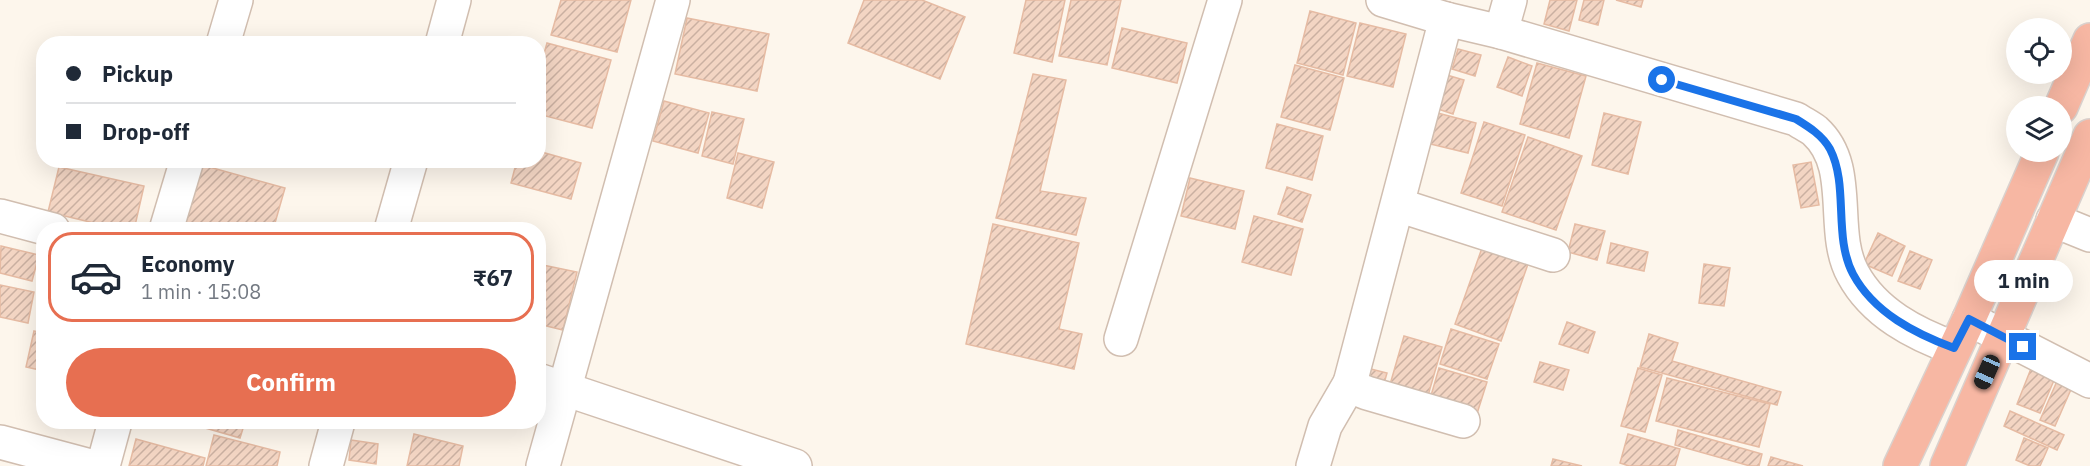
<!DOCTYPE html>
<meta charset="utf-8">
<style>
body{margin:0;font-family:"IBM Plex Sans",sans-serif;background:#f2f2f3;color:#1f2937;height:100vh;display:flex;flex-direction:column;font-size:22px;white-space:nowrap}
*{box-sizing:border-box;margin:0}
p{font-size:20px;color:#747a83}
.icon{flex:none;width:33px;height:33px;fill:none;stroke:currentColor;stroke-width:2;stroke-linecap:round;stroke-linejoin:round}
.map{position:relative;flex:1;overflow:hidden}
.drawer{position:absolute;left:36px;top:222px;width:510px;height:207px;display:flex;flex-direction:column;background:#fff;border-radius:24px;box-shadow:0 6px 24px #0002}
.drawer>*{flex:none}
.hud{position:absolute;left:36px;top:36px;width:510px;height:132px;border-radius:24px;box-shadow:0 6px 24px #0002;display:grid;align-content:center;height:132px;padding:0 30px;background:#fff}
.fabs{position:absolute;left:2006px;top:18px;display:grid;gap:12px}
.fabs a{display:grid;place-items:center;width:66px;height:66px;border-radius:50%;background:#fff;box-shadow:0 6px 24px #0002;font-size:30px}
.end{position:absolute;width:27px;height:27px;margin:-14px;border:8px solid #1a73e8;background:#fff;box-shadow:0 0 0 3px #fff}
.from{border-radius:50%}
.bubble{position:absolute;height:42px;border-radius:21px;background:#fff;box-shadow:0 6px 24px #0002;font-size:20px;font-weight:700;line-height:42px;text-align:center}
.car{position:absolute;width:18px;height:36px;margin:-18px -9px;border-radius:8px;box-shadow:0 0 4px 2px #0007;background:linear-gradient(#222 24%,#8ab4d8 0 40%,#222 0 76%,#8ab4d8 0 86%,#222 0)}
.hud b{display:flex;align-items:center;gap:21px;height:57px;font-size:22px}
.hud b+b{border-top:2px solid #e0e1e3}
.hud i{width:15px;height:15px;background:#1f2937}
ul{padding:10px 0 0;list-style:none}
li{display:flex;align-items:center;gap:18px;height:90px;margin:0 12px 9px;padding:0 18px;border:3px solid transparent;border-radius:24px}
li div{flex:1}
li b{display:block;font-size:22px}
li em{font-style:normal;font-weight:700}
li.selected{border-color:#e76f51}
li>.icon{width:54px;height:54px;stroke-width:1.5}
.cta{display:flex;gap:12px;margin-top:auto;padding:12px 30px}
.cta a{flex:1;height:69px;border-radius:36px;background:#e76f51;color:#fff;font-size:24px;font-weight:700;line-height:69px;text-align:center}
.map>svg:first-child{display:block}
.building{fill:url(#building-hatch);stroke:#e6bba3;stroke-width:1.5}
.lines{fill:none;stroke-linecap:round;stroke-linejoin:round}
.minor-casing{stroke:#d1beb0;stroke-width:36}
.highway-casing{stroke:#dad1cd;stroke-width:36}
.minor{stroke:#fff;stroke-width:33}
.highway{stroke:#f7b7a3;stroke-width:33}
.route{stroke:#1a73e8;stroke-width:8}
</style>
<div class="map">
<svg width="2090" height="466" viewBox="0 0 2090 466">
<defs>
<pattern id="building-hatch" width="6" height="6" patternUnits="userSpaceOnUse" patternTransform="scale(1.5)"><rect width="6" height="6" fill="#f3d5c3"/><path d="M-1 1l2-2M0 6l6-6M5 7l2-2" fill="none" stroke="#cab0a1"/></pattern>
</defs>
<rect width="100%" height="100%" fill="#fdf6ec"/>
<!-- building -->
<g class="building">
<polygon points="561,0 631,0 617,52 551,35"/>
<polygon points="864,0 922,0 965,17 940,79 848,43"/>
<polygon points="1026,0 1065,0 1052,62 1014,53"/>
<polygon points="1071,0 1121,0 1107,65 1059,56"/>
<polygon points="1550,0 1577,0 1569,31 1544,24"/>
<polygon points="1584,0 1604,0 1598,25 1579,20"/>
<polygon points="1616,0 1643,0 1641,7"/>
<polygon points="1310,11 1356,23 1343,75 1297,63"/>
<polygon points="687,18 769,34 757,91 675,74"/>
<polygon points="1360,23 1406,34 1393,87 1347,76"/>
<polygon points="1122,28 1187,43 1177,83 1112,68"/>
<polygon points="547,43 611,60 592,128 538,114 538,75"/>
<polygon points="1458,49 1481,55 1475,76 1452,69"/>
<polygon points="1508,57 1532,66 1522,96 1497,87"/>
<polygon points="1537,63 1586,76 1569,138 1520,124"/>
<polygon points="1295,65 1344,78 1330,130 1281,117"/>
<polygon points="1440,73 1464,80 1453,114 1429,106"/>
<polygon points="1033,74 1066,80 1040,191 1086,198 1076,235 996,218"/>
<polygon points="664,101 709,113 698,153 653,141"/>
<polygon points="1430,111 1476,123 1468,153 1422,142"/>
<polygon points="712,112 744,119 733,164 702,156"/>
<polygon points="1604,113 1641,122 1628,174 1592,165"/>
<polygon points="1484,122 1525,135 1502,206 1461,193"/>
<polygon points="1277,124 1323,136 1312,180 1266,168"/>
<polygon points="1528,137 1582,156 1556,230 1502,212"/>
<polygon points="538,151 581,163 571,199 511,183 517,160 538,160"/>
<polygon points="738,153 774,162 762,208 727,198"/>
<polygon points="465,160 495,160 493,167"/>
<polygon points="1811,162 1819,205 1801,208 1793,165"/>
<polygon points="202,165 285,188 273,230 183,230"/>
<polygon points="59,167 144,186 134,230 123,230 48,212"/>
<polygon points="1190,178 1244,191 1235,229 1181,216"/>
<polygon points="1287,187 1311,195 1302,222 1278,214"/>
<polygon points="1254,216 1303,229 1291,275 1242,262"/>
<polygon points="993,224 1079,243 1059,329 1082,334 1074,369 966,344"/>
<polygon points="1575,224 1605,231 1597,260 1568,252"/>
<polygon points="1878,233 1905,246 1892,276 1864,264"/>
<polygon points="1611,243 1648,252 1644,271 1607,263"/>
<polygon points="1,246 39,255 32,281 0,273"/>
<polygon points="1482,248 1528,264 1501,341 1455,324"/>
<polygon points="1910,251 1932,260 1920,289 1898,281"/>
<polygon points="538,264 577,272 563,330 538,324"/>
<polygon points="1704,264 1730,268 1724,306 1699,303"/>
<polygon points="0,285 34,292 28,323 0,317"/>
<polygon points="1567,322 1595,332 1588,353 1559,344"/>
<polygon points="1451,329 1499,344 1487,379 1440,364"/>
<polygon points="34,331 44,333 44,371 26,367"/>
<polygon points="1649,334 1678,343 1672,361 1781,392 1777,405 1640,367"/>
<polygon points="1404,336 1442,347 1427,399 1389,388"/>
<polygon points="2034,361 2058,371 2040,413 2017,404"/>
<polygon points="1540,362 1569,370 1563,390 1534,382"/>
<polygon points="1359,366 1387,373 1383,387 1355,380"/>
<polygon points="1439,368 1487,382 1475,420 1428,406"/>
<polygon points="1638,368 1662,375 1645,432 1621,426"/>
<polygon points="2061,372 2076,378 2055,426 2040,420"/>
<polygon points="1667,378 1770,404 1759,447 1656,421"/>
<polygon points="2010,411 2064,435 2057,450 2004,426"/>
<polygon points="191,422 245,422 240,438 191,424"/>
<polygon points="1678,430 1762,454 1759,466 1750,466 1675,445"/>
<polygon points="414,434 463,446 459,466 407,466"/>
<polygon points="1628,434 1680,449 1675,466 1629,466 1620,463"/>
<polygon points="214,435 280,452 277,466 206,466"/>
<polygon points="2024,438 2048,448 2040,466 2030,466 2016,460"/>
<polygon points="136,439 205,458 203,466 129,466"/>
<polygon points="351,440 378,444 376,464 349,460"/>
<polygon points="1771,457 1803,466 1768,466"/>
<polygon points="1553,459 1582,466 1551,466"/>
</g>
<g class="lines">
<!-- minor casing -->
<g class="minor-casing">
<g id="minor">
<path d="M 1383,0 L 1446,19 L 1501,32 L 1796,119 C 1802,123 1810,127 1815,131 C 1855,167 1829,231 1853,274 C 1874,313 1915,334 1954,348"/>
<polyline points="1446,19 1350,383 1357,389 1367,393 1463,421"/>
<polyline points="1501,32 1510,0"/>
<polyline points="223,44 236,0"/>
<polyline points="442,44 454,0"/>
<polyline points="1398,205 1553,255"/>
<polyline points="0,216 53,230"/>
<polyline points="2053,220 2090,235"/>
<polyline points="166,230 187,160"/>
<polyline points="391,230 411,160"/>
<polyline points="1969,319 2090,381"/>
<polyline points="1121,339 1225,0"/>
<polyline points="538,380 795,466"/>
<polyline points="0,442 90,466"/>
<polyline points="103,466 115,422"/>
<polyline points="326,466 338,422"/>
<polyline points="543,466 673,0"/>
<polyline points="1313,466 1325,426 1350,383"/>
</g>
</g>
<!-- highway casing -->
<g class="highway-casing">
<g id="highway">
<polyline points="2061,107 2090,40"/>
<polyline points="1900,466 1969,319 2042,152"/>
<polyline points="1947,466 2090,136"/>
</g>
</g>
<!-- minor -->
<use href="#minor" class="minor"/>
<!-- highway -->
<use href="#highway" class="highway"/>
</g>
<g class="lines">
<!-- route -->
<path class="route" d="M 1662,80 L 1796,119 C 1809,127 1822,135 1830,149 C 1849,186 1833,236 1853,274 C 1874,313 1916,334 1954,348 L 1969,319 L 2023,347"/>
</g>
</svg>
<div class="fabs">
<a><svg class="icon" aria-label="locate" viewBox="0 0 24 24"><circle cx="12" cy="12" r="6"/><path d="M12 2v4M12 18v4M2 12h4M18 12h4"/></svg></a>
<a><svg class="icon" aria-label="layers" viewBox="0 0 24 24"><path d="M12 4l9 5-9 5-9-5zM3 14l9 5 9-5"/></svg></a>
</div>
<i class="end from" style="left:1662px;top:80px"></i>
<i class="end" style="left:2023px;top:347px"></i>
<div class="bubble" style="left:1974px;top:260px;width:99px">1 min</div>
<i class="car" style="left:1987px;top:372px;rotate:204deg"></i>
<div class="hud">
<b><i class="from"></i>Pickup</b>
<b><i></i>Drop-off</b>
</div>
<section class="drawer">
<ul>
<li class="selected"><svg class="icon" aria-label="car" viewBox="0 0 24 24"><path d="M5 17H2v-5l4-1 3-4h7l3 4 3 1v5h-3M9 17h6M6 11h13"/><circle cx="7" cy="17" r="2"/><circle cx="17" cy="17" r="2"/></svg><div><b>Economy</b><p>1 min · 15:08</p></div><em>₹67</em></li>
</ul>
<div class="cta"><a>Confirm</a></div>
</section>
</div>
